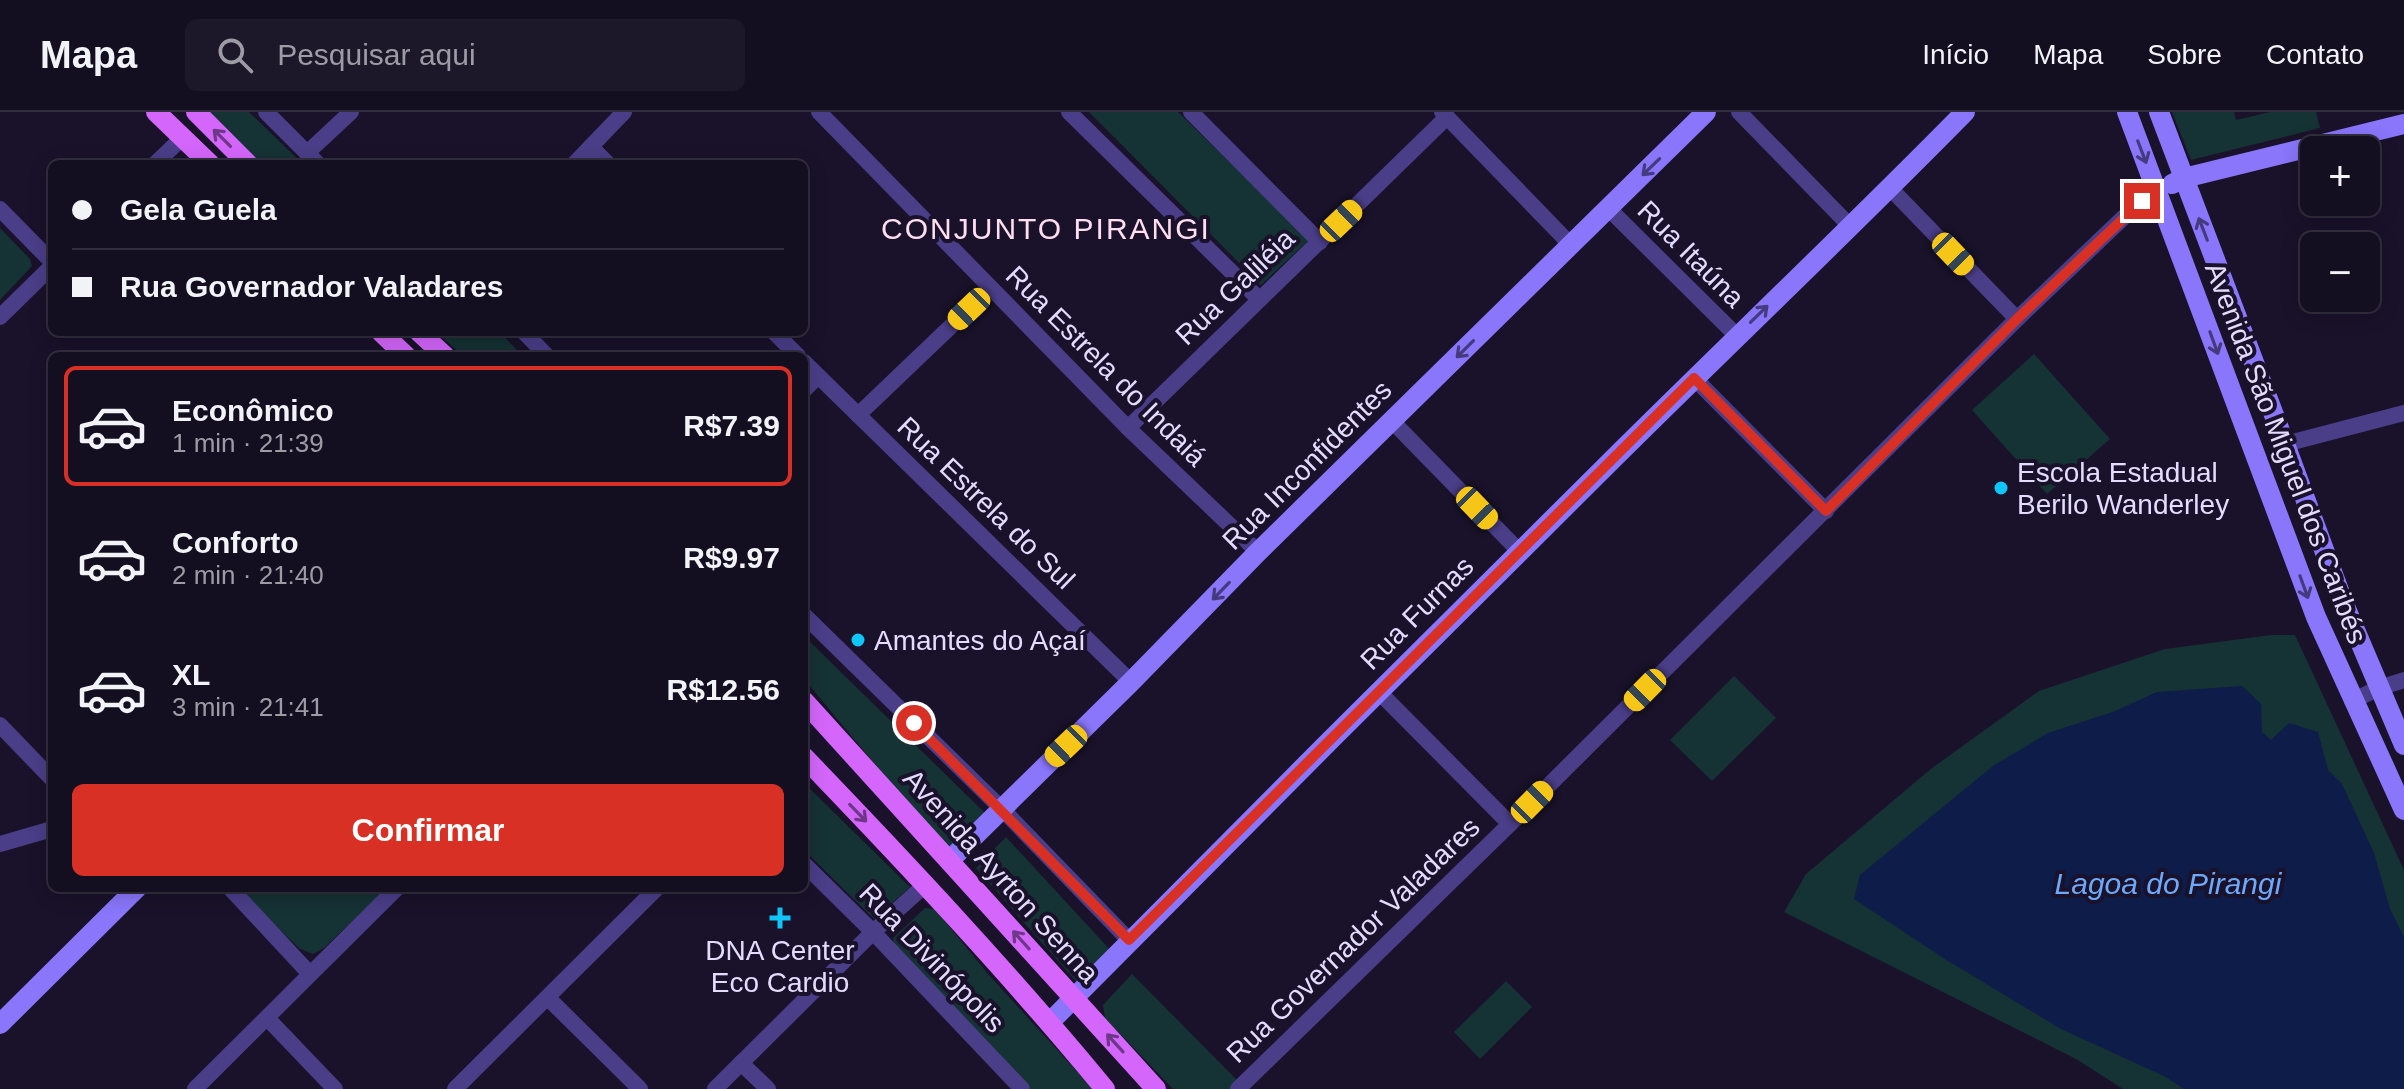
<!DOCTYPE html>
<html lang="pt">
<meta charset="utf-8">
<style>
body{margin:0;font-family:Helvetica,sans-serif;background:#1c1729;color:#f1f3f6;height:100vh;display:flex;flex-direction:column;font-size:30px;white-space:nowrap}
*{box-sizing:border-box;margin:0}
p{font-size:26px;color:#9d9ca5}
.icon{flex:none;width:44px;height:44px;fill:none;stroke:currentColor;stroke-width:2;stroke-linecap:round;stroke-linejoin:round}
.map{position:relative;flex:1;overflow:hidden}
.drawer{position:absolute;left:48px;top:240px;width:760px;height:540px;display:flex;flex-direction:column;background:#130e20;border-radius:12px;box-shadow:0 4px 20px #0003,0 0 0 2px #322e3e}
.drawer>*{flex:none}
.hud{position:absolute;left:48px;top:48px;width:760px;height:176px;border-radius:12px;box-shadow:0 4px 20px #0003,0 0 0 2px #322e3e;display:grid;align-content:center;height:176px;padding:0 24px;background:#130e20}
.fabs{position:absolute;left:2300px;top:24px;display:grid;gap:16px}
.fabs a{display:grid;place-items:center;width:80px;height:80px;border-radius:12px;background:#130e20;box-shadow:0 4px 20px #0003,0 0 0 2px #322e3e;font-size:40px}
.end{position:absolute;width:36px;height:36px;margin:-18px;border:10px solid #d93025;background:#fff;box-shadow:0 0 0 4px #fff}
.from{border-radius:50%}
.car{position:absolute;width:24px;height:48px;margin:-24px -12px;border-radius:10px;box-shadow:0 0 6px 2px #0007;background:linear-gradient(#f5c518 24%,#345 0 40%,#f5c518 0 76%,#345 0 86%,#f5c518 0)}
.hud b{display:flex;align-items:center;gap:28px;height:76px;font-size:30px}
.hud b+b{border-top:2px solid #322e3e}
.hud i{width:20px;height:20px;background:#f1f3f6}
ul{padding:14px 0 0;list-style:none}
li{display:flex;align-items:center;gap:24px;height:120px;margin:0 16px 12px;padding:0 8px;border:4px solid transparent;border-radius:12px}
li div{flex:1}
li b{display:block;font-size:30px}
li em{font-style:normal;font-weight:800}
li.selected{border-color:#d93025}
li>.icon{width:72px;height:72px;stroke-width:1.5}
.primary-button{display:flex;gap:16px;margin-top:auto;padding:16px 24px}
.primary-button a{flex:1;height:92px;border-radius:12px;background:#d93025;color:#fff;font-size:32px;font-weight:800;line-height:92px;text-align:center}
header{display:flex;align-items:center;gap:48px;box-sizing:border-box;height:112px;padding:0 40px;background:#130e20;border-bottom:2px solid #322e3e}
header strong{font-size:38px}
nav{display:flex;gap:44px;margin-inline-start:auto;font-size:28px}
.search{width:560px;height:72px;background:#1c1729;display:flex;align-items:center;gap:20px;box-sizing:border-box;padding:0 28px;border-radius:12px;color:#9d9ca5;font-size:30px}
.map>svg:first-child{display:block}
.green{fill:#153234}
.water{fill:#0d1c49}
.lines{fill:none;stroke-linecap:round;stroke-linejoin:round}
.street{stroke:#4a3e88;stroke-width:16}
.secondary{stroke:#8976fb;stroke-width:20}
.primary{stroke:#d466fb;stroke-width:20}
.oneway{stroke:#6d3888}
.oneway2{stroke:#463a7e}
.route{stroke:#d93025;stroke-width:10}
.poi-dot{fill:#0ec6f8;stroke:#19122a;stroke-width:3}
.labels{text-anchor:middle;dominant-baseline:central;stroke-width:8;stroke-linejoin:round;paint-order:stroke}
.street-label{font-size:28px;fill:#e4dcfe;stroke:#19122a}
.poi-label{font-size:28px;fill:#e4dcfe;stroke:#19122a;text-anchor:start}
.neighbourhood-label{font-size:30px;letter-spacing:2px;fill:#fedeef;stroke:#19122a}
.water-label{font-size:30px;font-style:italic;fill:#6da9fb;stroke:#19122a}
</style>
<header>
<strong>Mapa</strong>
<div class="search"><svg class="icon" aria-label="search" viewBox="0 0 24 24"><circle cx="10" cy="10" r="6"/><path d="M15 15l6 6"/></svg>Pesquisar aqui</div>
<nav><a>Início</a><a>Mapa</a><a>Sobre</a><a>Contato</a></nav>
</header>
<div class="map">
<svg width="2404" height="977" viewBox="0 0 2404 977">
<rect width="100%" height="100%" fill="#19122a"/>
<!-- green -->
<g class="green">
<polygon points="204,0 249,0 303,52 258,52"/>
<polygon points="1089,0 1178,0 1309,128 1261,173"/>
<polygon points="2172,0 2234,0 2236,8 2270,0 2316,0 2320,16 2191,48"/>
<polygon points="0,116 30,147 32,154 0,188"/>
<polygon points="436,220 499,220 523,244 463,244"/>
<polygon points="2034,242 2110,327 2047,382 1972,298"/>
<polygon points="2271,523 2295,523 2404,758 2404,977 2123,977 2076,947 1784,800 1806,762 1932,656 2039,579 2165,537"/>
<polygon points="804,524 987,703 948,740 804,567"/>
<polygon points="1734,564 1776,606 1712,669 1670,628"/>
<polygon points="804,671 910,775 874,807 804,738"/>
<polygon points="1006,725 1114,842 1080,874 976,756"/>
<polygon points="236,776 387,776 324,836 313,842 300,837"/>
<polygon points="925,796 935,797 988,862 1093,977 1030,977 990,938 894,833 893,826"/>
<polygon points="1132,862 1237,968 1230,977 1173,977 1105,906 1103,893"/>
<polygon points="1506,869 1532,895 1480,947 1454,920"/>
</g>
<!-- water -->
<polygon class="water" points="2242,574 2261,592 2262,620 2271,628 2289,611 2318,620 2328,658 2342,672 2374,741 2390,797 2404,825 2404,977 2184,977 2166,965 2061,917 1945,847 1854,787 1860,763 1993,654 2048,621 2113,600 2157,580"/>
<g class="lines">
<!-- street -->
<g class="street">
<polyline points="266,0 318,52"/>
<polyline points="819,0 1128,316 1258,440"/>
<polyline points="1069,0 1259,187"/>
<polyline points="1191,0 1320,130"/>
<polyline points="1442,0 1571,133"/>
<polyline points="1739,0 1850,114"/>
<polyline points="591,35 608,52"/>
<polyline points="307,41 351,0"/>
<polyline points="155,52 183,25"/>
<polyline points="574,52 624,0"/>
<polyline points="1890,76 2017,207"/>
<polyline points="1608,96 1737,224"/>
<polyline points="0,97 52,150"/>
<polyline points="0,205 52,154"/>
<polyline points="524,220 547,244"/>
<polyline points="774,220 798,244"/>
<polyline points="804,250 1131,570"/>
<polyline points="1694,266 1826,399"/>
<polyline points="804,278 818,264"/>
<polyline points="858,303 991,176"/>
<polyline points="1392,309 1519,439"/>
<polyline points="1128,316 1447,5"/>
<polyline points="2285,332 2404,301"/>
<polyline points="804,503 1002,697 1129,828"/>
<polyline points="1378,579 1510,712"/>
<polyline points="2352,589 2379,576 2404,568"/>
<polyline points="0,613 52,667"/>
<polyline points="0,732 52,717"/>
<polyline points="804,752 873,820 1022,977"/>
<polyline points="230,776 310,862"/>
<polyline points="548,886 640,977"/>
<polyline points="267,906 335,977"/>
<polyline points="741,951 768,977"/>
<polyline points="195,977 397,776"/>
<polyline points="455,977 657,776"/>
<polyline points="715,977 873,820 926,772"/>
<polyline points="1238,977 1510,712 2017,207 2124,105 2158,79"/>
</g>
<!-- secondary -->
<g class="secondary">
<polyline points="2127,0 2316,505 2404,698"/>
<polyline points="2159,0 2285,332 2344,492 2404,633"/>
<polyline points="2172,72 2184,66 2404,12"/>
<polyline points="950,748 1131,570 1258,440 1706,0"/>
<path d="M 1050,910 C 1237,721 1425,533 1614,346 C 1731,230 1850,117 1965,0"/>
<polyline points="0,912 137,776"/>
</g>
<!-- primary -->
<g class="primary">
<polyline points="156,0 210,52"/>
<polyline points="196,0 248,52"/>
<polyline points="381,220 406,244"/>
<polyline points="419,220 445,244"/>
<polyline points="804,589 1156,977"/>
<path d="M 804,645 C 908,753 1010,862 1105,977"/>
</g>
</g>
<!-- one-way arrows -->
<defs><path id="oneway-shaft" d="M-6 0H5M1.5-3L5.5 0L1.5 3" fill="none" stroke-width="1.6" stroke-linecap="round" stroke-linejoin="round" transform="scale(2)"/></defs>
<g class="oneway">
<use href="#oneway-shaft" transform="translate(222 26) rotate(-135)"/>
<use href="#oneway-shaft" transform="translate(858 701) rotate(46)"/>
<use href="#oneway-shaft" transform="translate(1021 828) rotate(-132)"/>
<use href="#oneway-shaft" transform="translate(1115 931) rotate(-132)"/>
</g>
<g class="oneway2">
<use href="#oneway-shaft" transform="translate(2142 40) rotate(69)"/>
<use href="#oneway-shaft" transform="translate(1651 55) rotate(136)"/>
<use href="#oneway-shaft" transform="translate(2203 117) rotate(-111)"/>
<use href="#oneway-shaft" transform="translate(1759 202) rotate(-44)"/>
<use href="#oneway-shaft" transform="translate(2214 231) rotate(70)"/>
<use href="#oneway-shaft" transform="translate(1465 237) rotate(135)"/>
<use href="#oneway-shaft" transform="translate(2304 475) rotate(70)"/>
<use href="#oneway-shaft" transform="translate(1221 479) rotate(134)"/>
</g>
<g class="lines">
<!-- route -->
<polyline class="route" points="914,611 1129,828 1694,266 1826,399 2017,207 2142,89"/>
</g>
<!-- markers -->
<g class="poi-dot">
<circle cx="2001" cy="376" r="8"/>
<circle cx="858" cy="528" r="8"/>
<path d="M776 794h8v8h8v8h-8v8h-8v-8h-8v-8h8z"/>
</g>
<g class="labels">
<!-- street labels -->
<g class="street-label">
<text transform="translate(1691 142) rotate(45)">Rua Itaúna</text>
<text transform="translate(1235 175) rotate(-44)">Rua Galiléia</text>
<text transform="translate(1106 254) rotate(45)">Rua Estrela do Indaiá</text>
<text transform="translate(2286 341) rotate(69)">Avenida São Miguel dos Caribés</text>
<text transform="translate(1307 353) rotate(-45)">Rua Inconfidentes</text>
<text transform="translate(986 391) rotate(44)">Rua Estrela do Sul</text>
<text transform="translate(1417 501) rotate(-45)">Rua Furnas</text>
<text transform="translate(1001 764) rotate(48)">Avenida Ayrton Senna</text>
<text transform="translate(1353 828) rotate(-44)">Rua Governador Valadares</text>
<text transform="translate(932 846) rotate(46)">Rua Divinópolis</text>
</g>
<!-- poi labels -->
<g class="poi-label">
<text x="2017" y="360">Escola Estadual<tspan x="2017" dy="32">Berilo Wanderley</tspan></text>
<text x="874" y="528">Amantes do Açaí</text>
<text x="780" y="838" text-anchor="middle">DNA Center<tspan x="780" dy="32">Eco Cardio</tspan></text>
</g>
<!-- neighbourhood labels -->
<g class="neighbourhood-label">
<text x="1046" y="116">CONJUNTO PIRANGI</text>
</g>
<!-- water labels -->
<g class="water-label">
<text x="2168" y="771">Lagoa do Pirangi</text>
</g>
</g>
</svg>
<div class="fabs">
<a>+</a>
<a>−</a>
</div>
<i class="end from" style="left:914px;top:611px"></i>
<i class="end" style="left:2142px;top:89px"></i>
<i class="car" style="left:1341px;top:109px;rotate:46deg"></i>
<i class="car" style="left:1953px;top:142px;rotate:136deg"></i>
<i class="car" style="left:969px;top:197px;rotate:226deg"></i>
<i class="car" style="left:1477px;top:396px;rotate:136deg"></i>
<i class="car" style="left:1645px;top:578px;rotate:225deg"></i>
<i class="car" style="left:1066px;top:634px;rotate:226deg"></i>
<i class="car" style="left:1532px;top:690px;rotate:45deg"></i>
<div class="hud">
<b><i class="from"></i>Gela Guela</b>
<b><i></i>Rua Governador Valadares</b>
</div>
<section class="drawer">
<ul>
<li class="selected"><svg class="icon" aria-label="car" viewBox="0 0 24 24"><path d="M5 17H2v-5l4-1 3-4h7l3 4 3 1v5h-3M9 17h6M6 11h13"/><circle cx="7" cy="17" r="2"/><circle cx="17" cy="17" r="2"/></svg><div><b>Econômico</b><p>1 min · 21:39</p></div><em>R$7.39</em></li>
<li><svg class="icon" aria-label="car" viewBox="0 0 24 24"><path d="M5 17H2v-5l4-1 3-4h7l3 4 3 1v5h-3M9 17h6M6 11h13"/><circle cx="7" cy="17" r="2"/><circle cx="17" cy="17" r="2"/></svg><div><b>Conforto</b><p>2 min · 21:40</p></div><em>R$9.97</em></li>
<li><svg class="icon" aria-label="car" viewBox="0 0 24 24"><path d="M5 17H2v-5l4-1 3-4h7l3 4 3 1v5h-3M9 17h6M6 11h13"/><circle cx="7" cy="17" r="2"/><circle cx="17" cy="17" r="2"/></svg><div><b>XL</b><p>3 min · 21:41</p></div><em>R$12.56</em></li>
</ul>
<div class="primary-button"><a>Confirmar</a></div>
</section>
</div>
